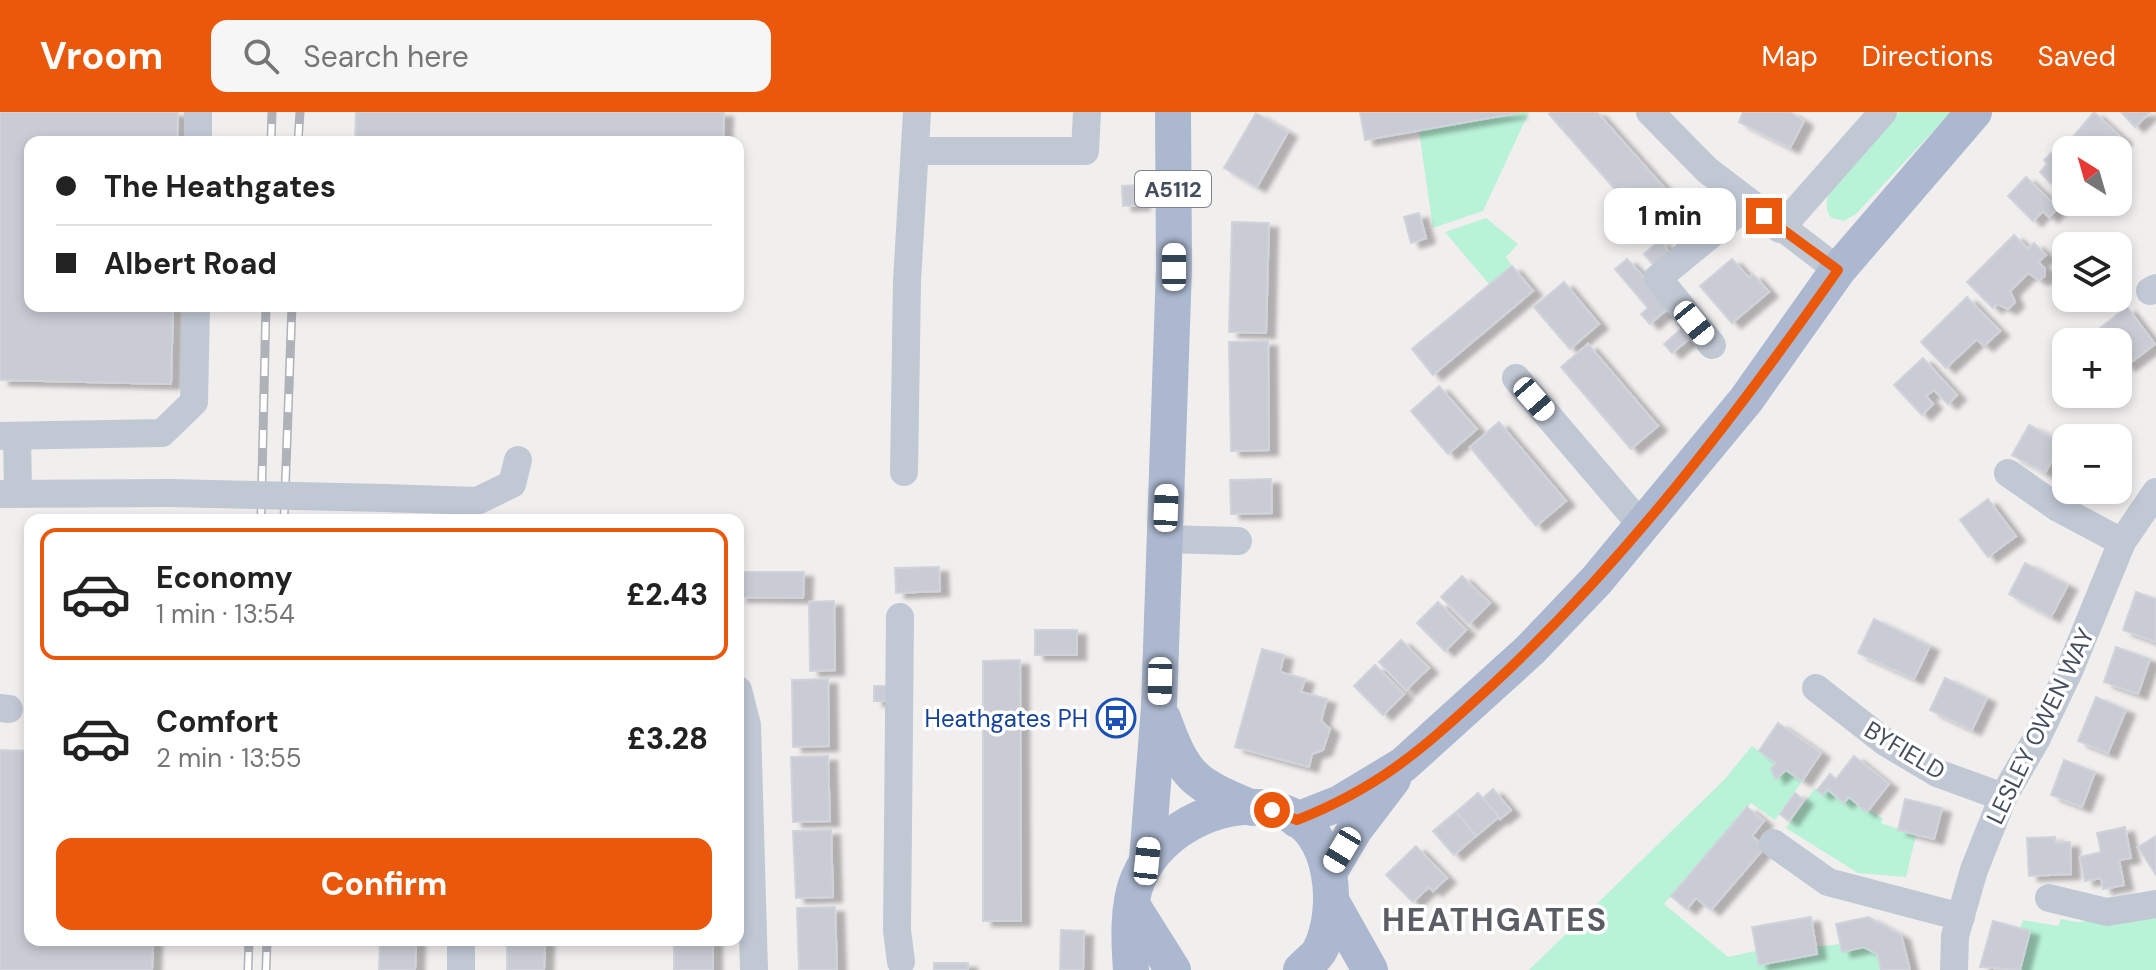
<!DOCTYPE html>
<meta charset="utf-8">
<style>
body{margin:0;font-family:"DM Sans",sans-serif;background:#f6f6f6;color:#222;height:100vh;display:flex;flex-direction:column;font-size:30px;white-space:nowrap}
*{box-sizing:border-box;margin:0}
p{font-size:26px;color:#767676}
.icon{flex:none;width:44px;height:44px;fill:none;stroke:currentColor;stroke-width:2;stroke-linecap:round;stroke-linejoin:round}
.map{position:relative;flex:1;overflow:hidden}
.side{position:absolute;left:24px;top:402px;width:720px;height:432px;display:flex;flex-direction:column;background:#fff;border-radius:16px;box-shadow:0 4px 12px #0003}
.side>*{flex:none}
.banner{position:absolute;left:24px;top:24px;width:720px;height:176px;border-radius:16px;box-shadow:0 4px 12px #0003;display:grid;align-content:center;height:176px;padding:0 32px;background:#fff}
.needle{width:52px;rotate:323deg}
.buttons{position:absolute;left:2052px;top:24px;display:grid;gap:16px}
.buttons a{display:grid;place-items:center;width:80px;height:80px;border-radius:16px;background:#fff;box-shadow:0 4px 12px #0003;font-size:40px}
.end{position:absolute;width:36px;height:36px;margin:-18px;border:10px solid #ea580c;background:#fff;box-shadow:0 0 0 4px #fff}
.from{border-radius:50%}
.bubble{position:absolute;height:56px;border-radius:16px;background:#fff;box-shadow:0 4px 12px #0003;font-size:26px;font-weight:800;line-height:56px;text-align:center}
.car{position:absolute;width:24px;height:48px;margin:-24px -12px;border-radius:10px;box-shadow:0 0 6px 2px #0007;background:linear-gradient(#fff 24%,#345 0 40%,#fff 0 76%,#345 0 86%,#fff 0)}
.banner b{display:flex;align-items:center;gap:28px;height:76px;font-size:30px}
.banner b+b{border-top:2px solid #e0e0e0}
.banner i{width:20px;height:20px;background:#222}
ul{padding:14px 0 0;list-style:none}
li{display:flex;align-items:center;gap:24px;height:132px;margin:0 16px 12px;padding:0 16px;border:4px solid transparent;border-radius:16px}
li div{flex:1}
li b{display:block;font-size:30px}
li em{font-style:normal;font-weight:800}
li.on{border-color:#ea580c}
li>.icon{width:72px;height:72px;stroke-width:1.5}
.cta{display:flex;gap:16px;margin-top:auto;padding:16px 32px}
.cta a{flex:1;height:92px;border-radius:16px;background:#ea580c;color:#fff;font-size:32px;font-weight:800;line-height:92px;text-align:center}
header{display:flex;align-items:center;gap:48px;box-sizing:border-box;height:112px;padding:0 40px;background:#ea580c;color:#fff}
header strong{font-size:38px}
nav{display:flex;gap:44px;margin-inline-start:auto;font-size:28px}
.search{width:560px;height:72px;background:#f6f6f6;display:flex;align-items:center;gap:20px;box-sizing:border-box;padding:0 28px;border-radius:16px;color:#767676;font-size:30px}
.map>svg:first-child{display:block}
.green{fill:#b8f2d7}
.building{fill:#c9ccd4;stroke:#d1d3da;stroke-width:2;filter:url(#shadow)}
.lines{fill:none;stroke-linecap:round;stroke-linejoin:round}
.minor{stroke:#c0c8d4;stroke-width:28}
.major{stroke:#abb8cf;stroke-width:36}
.rail-casing{stroke:#afb2b9;stroke-width:9}
.rail{stroke:#fff;stroke-width:6;stroke-dasharray:18;stroke-linecap:butt}
.minor-bridge{stroke:#c0c8d4;stroke-width:28}
.route{stroke:#ea580c;stroke-width:10}
.labels{text-anchor:middle;dominant-baseline:central;stroke-width:7;stroke-linejoin:round;paint-order:stroke}
.shield{fill:#fff;stroke:#7d838e;stroke-width:2}
.shield-label{font-size:22px;font-weight:bold;fill:#454e5d}
.transit-label{font-size:24px;fill:#164399;stroke:#fff;text-anchor:end}
.street-label{font-size:24px;fill:#454e5d;stroke:#fff}
.district-label{font-size:32px;font-weight:bold;letter-spacing:2px;fill:#5a5d64;stroke:#fff}
</style>
<header>
<strong>Vroom</strong>
<div class="search"><svg class="icon" aria-label="search" viewBox="0 0 24 24"><circle cx="10" cy="10" r="6"/><path d="M15 15l6 6"/></svg>Search here</div>
<nav><a>Map</a><a>Directions</a><a>Saved</a></nav>
</header>
<div class="map">
<svg width="2156" height="858" viewBox="0 0 2156 858">
<defs>
<filter id="shadow"><feDropShadow dx="9" dy="5" stdDeviation="2" flood-color="#0004"/></filter>
</defs>
<rect width="100%" height="100%" fill="#f1eeee"/>
<!-- green -->
<g class="green">
<polygon points="1518,0 1529,0 1483,99 1433,116 1419,19"/>
<path d="M 1899,0 L 1951,0 L 1856,102 L 1844,109 L 1832,106 C 1807,80 1880,20 1899,0 Z"/>
<polygon points="1486,106 1518,132 1506,145 1512,154 1489,172 1445,120"/>
<polygon points="1752,634 1776,651 1771,657 1776,667 1786,658 1802,669 1775,708 1751,691 1664,792 1728,845 1756,839 1817,842 1816,835 1840,832 1842,840 1864,835 1877,842 1881,858 1529,858 1725,667"/>
<polygon points="1815,676 1823,682 1827,677 1844,691 1849,685 1883,707 1881,711 1916,723 1906,765 1858,761 1786,716"/>
<polygon points="2156,805 2156,858 2020,858 2030,819 2020,817 2023,808 2058,814 2061,807 2077,810"/>
</g>
<!-- building -->
<g class="building">
<polygon points="0,0 178,0 177,30 30,30 30,194 173,194 171,272 0,268"/>
<polygon points="356,0 724,0 723,30 355,30"/>
<polygon points="1360,0 1518,0 1518,1 1365,28"/>
<polygon points="1551,0 1597,0 1685,99 1656,124 1549,2"/>
<polygon points="1743,0 1790,0 1804,9 1790,36 1739,10"/>
<polygon points="2094,0 2123,27 2113,38 2084,38 2072,26"/>
<polygon points="2121,0 2150,0 2135,15"/>
<polygon points="1256,1 1288,20 1257,75 1224,56"/>
<polygon points="2063,30 2071,38 2066,38 2066,87 2040,60 2047,52 2044,48"/>
<polygon points="2026,65 2058,96 2049,105 2043,99 2033,109 2008,84"/>
<polygon points="1141,73 1141,93 1123,94 1122,74"/>
<polygon points="1419,101 1426,126 1411,131 1404,105"/>
<polygon points="1232,110 1269,111 1266,221 1229,220"/>
<polygon points="2014,123 2028,137 2034,131 2046,143 2038,150 2045,157 2045,164 2039,168 2028,161 2010,179 2015,190 2008,197 1997,192 1993,196 1967,170"/>
<polygon points="1660,128 1673,145 1658,158 1644,142"/>
<polygon points="1627,147 1671,194 1650,212 1641,202 1648,196 1615,157"/>
<polygon points="1732,147 1749,166 1753,162 1769,180 1732,211 1700,174"/>
<polygon points="1512,154 1533,179 1433,263 1412,237"/>
<polygon points="1564,170 1599,212 1570,237 1534,195"/>
<polygon points="1967,185 2000,219 1984,234 1977,227 1946,256 1921,230"/>
<polygon points="2127,195 2155,232 2126,254 2118,243 2118,230 2108,230 2099,217"/>
<polygon points="1681,217 1689,227 1672,241 1664,232"/>
<polygon points="1268,229 1269,338 1231,339 1229,230"/>
<polygon points="1588,232 1658,314 1631,337 1561,255"/>
<polygon points="1923,246 1957,283 1948,292 1934,278 1926,284 1933,292 1922,303 1894,273"/>
<polygon points="1439,274 1477,317 1448,342 1411,299"/>
<polygon points="1499,310 1566,389 1536,414 1470,335"/>
<polygon points="2029,313 2062,331 2045,361 2012,343"/>
<polygon points="1271,367 1272,401 1231,402 1230,368"/>
<polygon points="1988,387 2016,424 1988,445 1960,408"/>
<polygon points="2025,451 2068,473 2051,505 2009,482"/>
<polygon points="939,455 940,479 896,481 895,456"/>
<polygon points="738,460 804,460 803,486 738,485"/>
<polygon points="1462,464 1490,491 1469,512 1441,485"/>
<polygon points="2136,480 2156,487 2156,530 2123,518"/>
<polygon points="834,489 835,558 810,559 809,490"/>
<polygon points="1438,490 1466,518 1445,539 1417,511"/>
<polygon points="1874,507 1930,534 1914,567 1858,541"/>
<rect x="1035" y="518" width="42" height="25"/>
<polygon points="1401,528 1429,556 1406,578 1379,550"/>
<polygon points="2116,535 2150,547 2138,582 2104,570"/>
<polygon points="1262,537 1284,543 1280,560 1305,567 1301,580 1327,587 1321,609 1330,617 1323,638 1312,642 1309,655 1235,635"/>
<polygon points="1020,548 1021,809 983,809 983,549"/>
<polygon points="1375,553 1404,582 1383,603 1354,574"/>
<polygon points="1945,566 1987,586 1972,618 1930,598"/>
<polygon points="828,567 829,634 793,635 792,568"/>
<polygon points="874,574 886,574 885,589 874,589"/>
<polygon points="2096,585 2126,598 2108,641 2078,629"/>
<polygon points="1778,611 1821,641 1802,669 1786,658 1776,667 1771,657 1776,651 1759,639"/>
<polygon points="0,638 30,639 30,828 153,828 152,858 0,858"/>
<polygon points="828,644 830,709 793,710 791,645"/>
<polygon points="1854,644 1889,672 1867,700 1849,685 1844,691 1827,677 1823,683 1817,678 1830,662 1836,667"/>
<polygon points="2064,648 2095,660 2082,695 2051,683"/>
<polygon points="1493,677 1511,698 1500,707 1483,686"/>
<polygon points="1478,681 1499,705 1476,724 1456,700"/>
<polygon points="1795,681 1804,688 1789,709 1780,702"/>
<polygon points="1905,687 1942,696 1934,727 1898,718"/>
<polygon points="1747,695 1764,709 1752,724 1765,735 1711,798 1696,786 1687,797 1671,784"/>
<polygon points="1456,700 1476,724 1454,743 1433,719"/>
<polygon points="2125,715 2131,746 2119,748 2124,773 2103,777 2101,766 2085,769 2080,745 2101,740 2097,721"/>
<polygon points="831,718 833,785 796,786 793,719"/>
<polygon points="2156,724 2156,763 2138,735"/>
<polygon points="2055,725 2055,731 2070,730 2071,762 2029,764 2027,726"/>
<polygon points="1416,734 1447,766 1433,779 1429,775 1413,790 1386,763"/>
<polygon points="835,795 837,858 799,858 797,796"/>
<polygon points="1811,805 1817,842 1759,853 1752,815"/>
<polygon points="1868,805 1901,823 1910,858 1881,858 1877,842 1864,835 1842,840 1836,812"/>
<polygon points="1993,809 2030,819 2020,858 1980,855"/>
<polygon points="1061,818 1084,819 1083,858 1060,858"/>
<polygon points="380,828 416,828 415,858 379,858"/>
<polygon points="507,828 545,828 544,858 507,858"/>
<rect x="674" y="828" width="39" height="30"/>
<rect x="934" y="851" width="34" height="7"/>
</g>
<g class="lines">
<!-- minor -->
<g class="minor">
<polyline points="1650,0 1707,58 1838,158"/>
<polyline points="198,30 198,0"/>
<polyline points="915,39 1085,39 1087,0"/>
<polyline points="1780,117 1883,0"/>
<polyline points="2150,179 2156,176"/>
<polyline points="1712,233 1658,166 1748,92"/>
<polyline points="1516,266 1642,414"/>
<polyline points="0,324 162,321 194,290 196,194"/>
<polyline points="17,324 18,381"/>
<polyline points="904,360 907,169 917,0"/>
<polyline points="2008,361 2058,396 2122,430"/>
<polyline points="0,382 169,381"/>
<polyline points="384,386 477,389 512,372 518,348"/>
<polyline points="1165,427 1238,429"/>
<polyline points="900,505 897,818 901,850"/>
<polyline points="1816,576 1885,630 1937,661 2003,685"/>
<polyline points="738,578 747,613 754,858"/>
<polyline points="0,596 9,597"/>
<polyline points="1773,731 1828,770 1961,805"/>
<polyline points="2049,786 2107,800 2156,792"/>
<polyline points="461,858 461,828"/>
<polyline points="1954,858 1955,824 1974,758 2003,685 2036,628 2070,557 2122,430 2156,380"/>
</g>
<!-- major -->
<g class="major">
<path d="M 1163,606 C 1185,667 1194,671 1252,696"/>
<polyline points="1297,708 1340,691 1403,653 1530,538 1596,469 1746,288 1838,158 1974,0"/>
<polyline points="1147,749 1159,595 1174,155 1173,0"/>
<polyline points="1330,759 1355,717 1393,667"/>
<polyline points="1333,792 1370,858"/>
<polyline points="1134,796 1173,858"/>
<path d="M 1131,858 C 1129,831 1127,793 1138,767 C 1159,715 1231,680 1286,701 C 1334,720 1340,795 1321,836 C 1318,844 1307,851 1301,858"/>
</g>
<!-- rail casing -->
<g class="rail-casing">
<g id="rail">
<polyline points="271,30 272,0"/>
<polyline points="298,30 300,0"/>
<polyline points="261,408 266,194"/>
<polyline points="284,408 292,194"/>
<polyline points="248,858 249,828"/>
<polyline points="266,858 267,828"/>
</g>
</g>
<!-- rail -->
<use href="#rail" class="rail"/>
<!-- minor-bridge -->
<polyline class="minor-bridge" points="169,381 384,386"/>
</g>
<g class="lines">
<!-- route -->
<path class="route" d="M 1272,698 L 1297,708 C 1383,674 1424,635 1490,575 C 1623,452 1734,306 1838,158 L 1764,104"/>
</g>
<!-- icons -->
<defs>
<g id="bus-ring" transform="scale(2)"><circle r="9.5" fill="#fff" stroke="#1a4fb4" stroke-width="1.5"/><path d="M-5-6H5V4H4V6H2V4H-2V6H-4V4H-5ZM-3.5-4V0h7V-4ZM-3.5 1.2v1.5H-2V1.2ZM2 1.2v1.5H3.5V1.2Z" fill="#1a4fb4"/></g>
</defs>
<g fill-rule="evenodd">
<use href="#bus-ring" x="1116" y="606"/>
</g>
<g class="labels">
<!-- shield labels -->
<rect class="shield" x="1135" y="59" width="76" height="36" rx="6"/>
<g class="shield-label">
<text x="1173" y="77">A5112</text>
</g>
<!-- transit labels -->
<g class="transit-label">
<text x="1088" y="606">Heathgates PH</text>
</g>
<!-- street labels -->
<g class="street-label">
<text transform="translate(2040 614) rotate(-64)">LESLEY OWEN WAY</text>
<text transform="translate(1905 638) rotate(31)">BYFIELD</text>
</g>
<!-- district labels -->
<g class="district-label">
<text x="1495" y="808">HEATHGATES</text>
</g>
</g>
</svg>
<div class="buttons">
<a><svg class="needle" viewBox="-14 -14 28 28"><path d="M0-13l5 13h-10z" fill="#e53935"/><path d="M0 13l5-13h-10z" fill="#767676"/></svg></a>
<a><svg class="icon" aria-label="layers" viewBox="0 0 24 24"><path d="M12 4l9 5-9 5-9-5zM3 14l9 5 9-5"/></svg></a>
<a>+</a>
<a>−</a>
</div>
<i class="end from" style="left:1272px;top:698px"></i>
<i class="end" style="left:1764px;top:104px"></i>
<div class="bubble" style="left:1604px;top:76px;width:132px">1 min</div>
<i class="car" style="left:1174px;top:155px;rotate:0deg"></i>
<i class="car" style="left:1694px;top:211px;rotate:141deg"></i>
<i class="car" style="left:1534px;top:287px;rotate:139deg"></i>
<i class="car" style="left:1166px;top:396px;rotate:2deg"></i>
<i class="car" style="left:1160px;top:569px;rotate:181deg"></i>
<i class="car" style="left:1342px;top:738px;rotate:211deg"></i>
<i class="car" style="left:1147px;top:749px;rotate:6deg"></i>
<div class="banner">
<b><i class="from"></i>The Heathgates</b>
<b><i></i>Albert Road</b>
</div>
<section class="side">
<ul>
<li class="on"><svg class="icon" aria-label="car" viewBox="0 0 24 24"><path d="M5 17H2v-5l4-1 3-4h7l3 4 3 1v5h-3M9 17h6M6 11h13"/><circle cx="7" cy="17" r="2"/><circle cx="17" cy="17" r="2"/></svg><div><b>Economy</b><p>1 min · 13:54</p></div><em>£2.43</em></li>
<li><svg class="icon" aria-label="car" viewBox="0 0 24 24"><path d="M5 17H2v-5l4-1 3-4h7l3 4 3 1v5h-3M9 17h6M6 11h13"/><circle cx="7" cy="17" r="2"/><circle cx="17" cy="17" r="2"/></svg><div><b>Comfort</b><p>2 min · 13:55</p></div><em>£3.28</em></li>
</ul>
<div class="cta"><a>Confirm</a></div>
</section>
</div>
